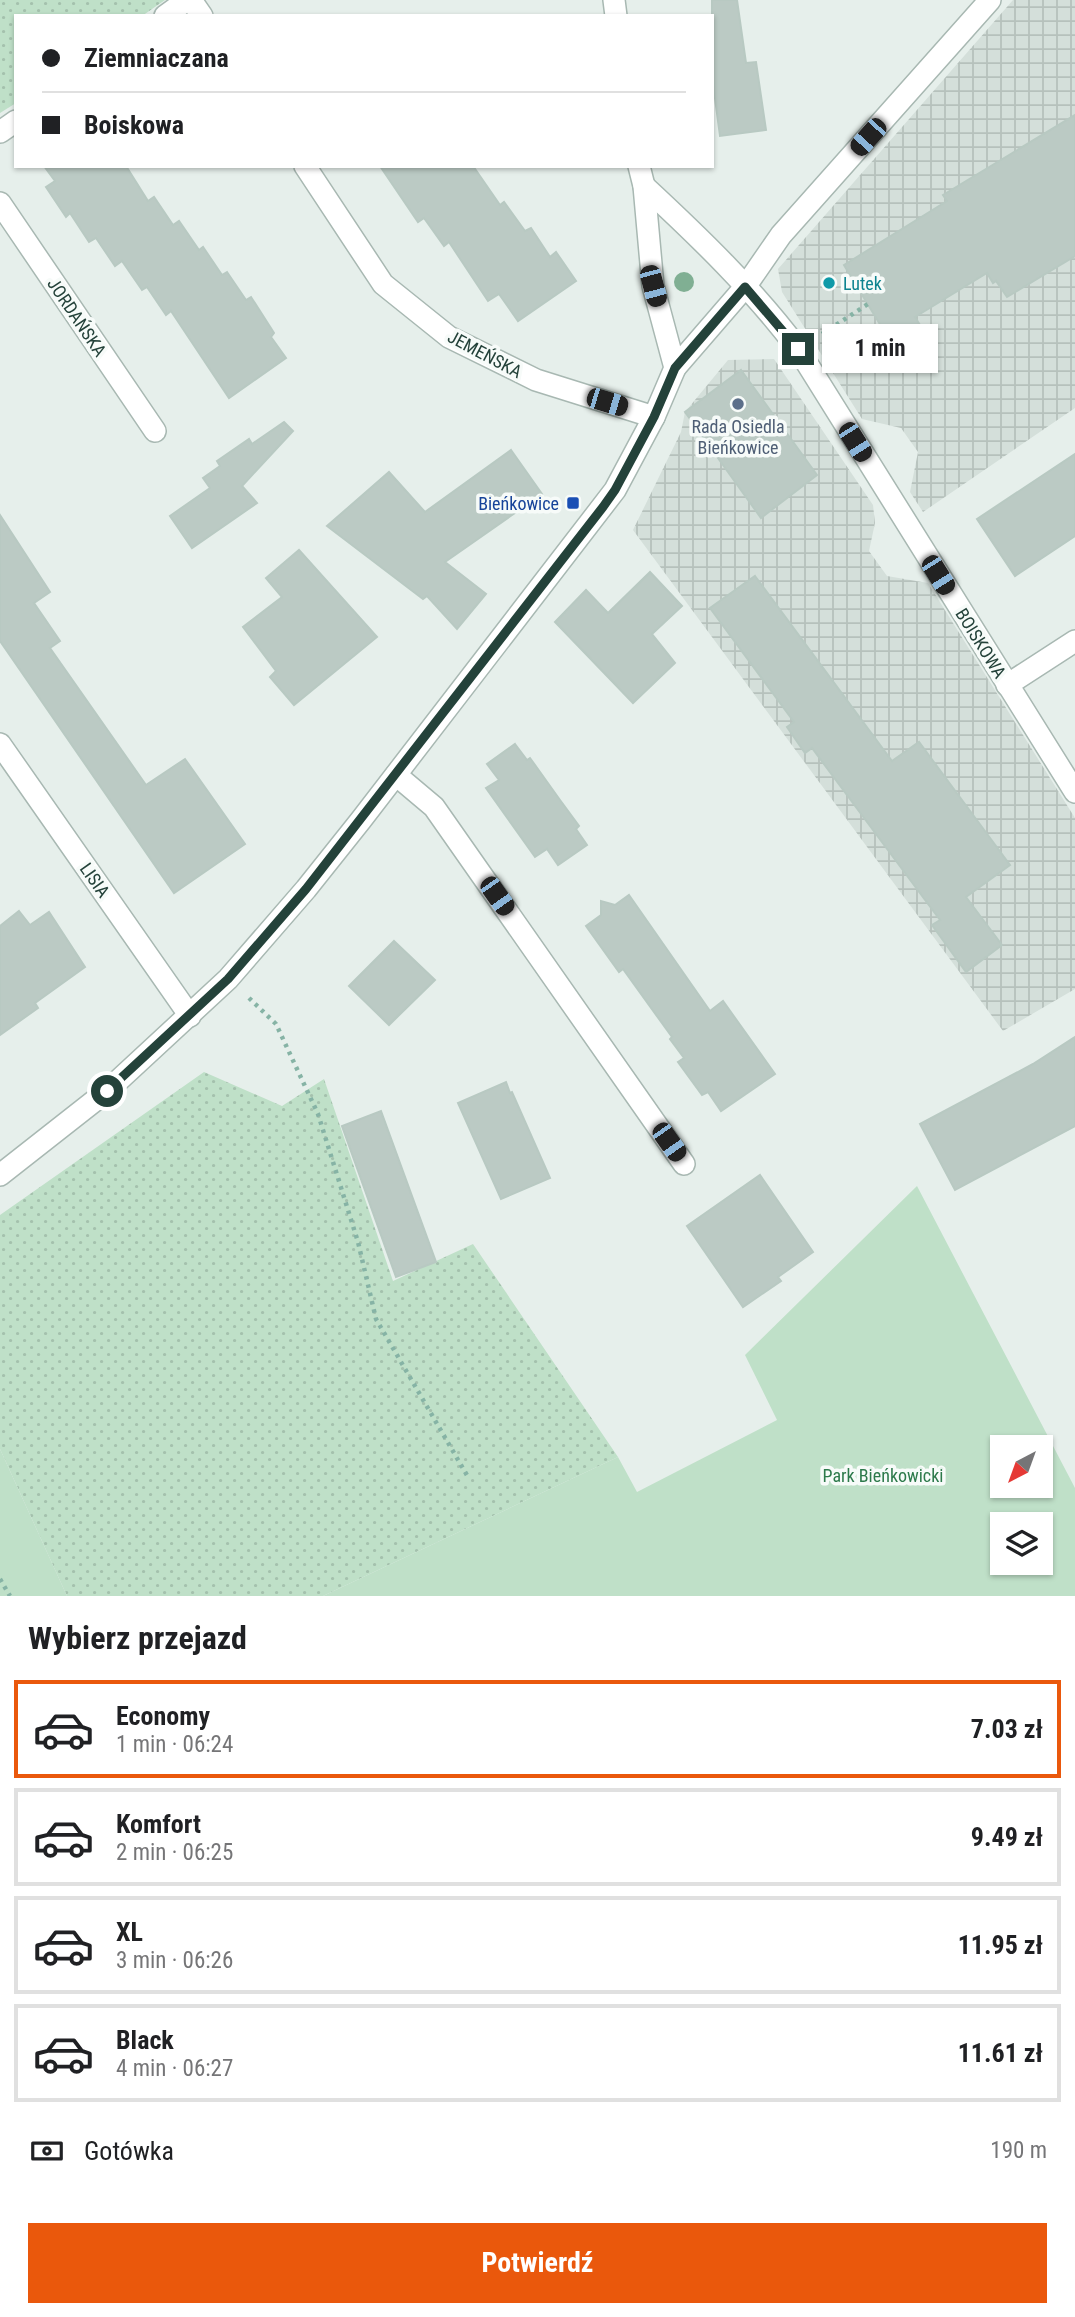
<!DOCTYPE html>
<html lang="pl">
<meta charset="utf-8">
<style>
body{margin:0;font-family:"Roboto Condensed",sans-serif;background:#f6f6f6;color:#202124;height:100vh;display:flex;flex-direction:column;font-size:26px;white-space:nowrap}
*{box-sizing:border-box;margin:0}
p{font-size:23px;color:#757577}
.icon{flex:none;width:38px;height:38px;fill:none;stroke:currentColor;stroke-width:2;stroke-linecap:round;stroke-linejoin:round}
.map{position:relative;height:1596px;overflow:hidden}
.sheet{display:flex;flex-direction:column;background:#fff;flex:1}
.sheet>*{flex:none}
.top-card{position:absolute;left:14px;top:14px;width:700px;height:154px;border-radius:0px;box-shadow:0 2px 5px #0004;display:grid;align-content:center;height:154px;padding:0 28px;background:#fff}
.needle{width:46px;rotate:221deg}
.controls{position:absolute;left:990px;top:1435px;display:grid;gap:14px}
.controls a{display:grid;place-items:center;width:63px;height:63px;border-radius:0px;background:#fff;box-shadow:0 2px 5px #0004;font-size:35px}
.end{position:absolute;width:32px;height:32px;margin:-16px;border:9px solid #24423a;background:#fff;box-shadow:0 0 0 4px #fff}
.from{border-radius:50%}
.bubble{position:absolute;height:49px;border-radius:0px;background:#fff;box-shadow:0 2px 5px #0004;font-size:23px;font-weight:700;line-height:49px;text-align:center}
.car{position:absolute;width:21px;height:42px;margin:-21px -10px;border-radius:9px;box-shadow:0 0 5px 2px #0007;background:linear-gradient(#222 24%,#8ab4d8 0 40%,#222 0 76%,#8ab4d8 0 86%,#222 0)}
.top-card b{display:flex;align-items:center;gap:24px;height:66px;font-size:26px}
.top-card b+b{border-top:2px solid #e0e0e0}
.top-card i{width:18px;height:18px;background:#202124}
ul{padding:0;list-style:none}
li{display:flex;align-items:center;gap:21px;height:98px;margin:0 14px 10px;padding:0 14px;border:4px solid #e0e0e0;border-radius:0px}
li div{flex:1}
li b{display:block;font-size:26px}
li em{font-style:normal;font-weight:700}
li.current{border-color:#ea580c}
li>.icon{width:63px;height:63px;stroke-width:1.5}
h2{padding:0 28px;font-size:32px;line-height:84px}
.pay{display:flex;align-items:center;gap:18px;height:77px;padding:0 28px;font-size:26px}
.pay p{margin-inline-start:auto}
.cta{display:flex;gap:14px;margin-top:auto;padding:14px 28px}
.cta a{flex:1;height:80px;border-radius:0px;background:#ea580c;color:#fff;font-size:28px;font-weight:700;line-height:80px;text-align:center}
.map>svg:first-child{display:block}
.industrial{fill:url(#industrial-grid)}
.grass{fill:url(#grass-dots)}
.park{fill:#bfe0c8;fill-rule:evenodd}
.building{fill:#bbcac4;stroke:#b8c9c2;stroke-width:2}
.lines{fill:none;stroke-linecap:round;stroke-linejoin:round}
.service-casing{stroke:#a8b8b2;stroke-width:24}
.minor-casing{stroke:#a8b8b2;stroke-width:24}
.path{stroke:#86b3a5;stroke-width:4.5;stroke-dasharray:3.5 5;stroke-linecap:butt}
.service{stroke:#fff;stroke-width:21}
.minor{stroke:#fff;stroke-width:21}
.tree{fill:#80af93}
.route{stroke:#24423a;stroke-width:9}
.culture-dot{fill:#0f9aa8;stroke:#f7fbf9;stroke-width:2.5}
.service-dot{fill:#5c6f8a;stroke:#f7fbf9;stroke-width:2.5}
.transit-dot{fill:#1a4fb4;stroke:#f7fbf9;stroke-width:2.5}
.labels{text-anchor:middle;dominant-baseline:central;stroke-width:7;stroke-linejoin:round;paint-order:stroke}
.culture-label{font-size:18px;fill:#0d838f;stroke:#f7fbf9;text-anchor:start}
.street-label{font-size:18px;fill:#24423a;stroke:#f7fbf9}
.service-label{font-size:18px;fill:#4e5e75;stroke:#f7fbf9}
.transit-label{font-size:18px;fill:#164399;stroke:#f7fbf9;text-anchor:end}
.park-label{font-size:18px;fill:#2d7a4b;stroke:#f7fbf9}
</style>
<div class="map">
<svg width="1075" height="1596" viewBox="0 0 1075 1596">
<defs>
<pattern id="industrial-grid" width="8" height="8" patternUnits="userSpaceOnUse" patternTransform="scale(1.75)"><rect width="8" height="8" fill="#d4dfda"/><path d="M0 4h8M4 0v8" fill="none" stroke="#b6c1bc"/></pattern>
<pattern id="grass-dots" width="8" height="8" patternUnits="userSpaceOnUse" patternTransform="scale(1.75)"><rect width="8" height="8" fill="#bfe0c8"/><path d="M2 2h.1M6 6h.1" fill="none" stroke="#a4c1ad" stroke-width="1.8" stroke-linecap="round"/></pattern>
</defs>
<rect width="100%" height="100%" fill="#e6efeb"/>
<!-- industrial -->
<g class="industrial">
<polygon points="1013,0 1075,0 1075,408 923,512 910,492 918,452 901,428 862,419 782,292 778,269"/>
<polygon points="774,359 873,505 875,523 869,551 887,576 928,583 1075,818 1075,989 1003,1031 633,530 681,432 685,412 728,360"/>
</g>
<!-- grass -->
<g class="grass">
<polygon points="0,0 165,0 142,16 16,16 16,103 0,113"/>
<polygon points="204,1072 282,1106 324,1079 393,1281 473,1244 618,1457 323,1596 67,1596 0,1449 0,1215"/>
</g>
<!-- park -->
<g class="park">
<path d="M 917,1186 L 1075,1488 L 1075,1596 L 323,1596 L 618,1457 L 637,1492 L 777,1420 L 745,1355 ZM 1003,1447 L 1041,1447 L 1041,1486 L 1003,1486 ZM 1003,1524 L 1041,1524 L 1041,1563 L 1003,1563 Z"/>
<polygon points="0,1449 67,1596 0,1596"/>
</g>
<!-- building -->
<g class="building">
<polygon points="712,0 737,0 746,63 756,62 766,130 720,136 712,76"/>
<polygon points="1075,115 1075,256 1007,297 996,281 993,283 987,273 915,317 920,325 892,344 844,265 947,201 943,195"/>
<polygon points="44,166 126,166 148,201 154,197 173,225 179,221 199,250 203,247 222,275 227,272 246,300 251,297 274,333 271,337 286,358 229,398 171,311 166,315 147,287 142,290 122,261 115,266 96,238 89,242 70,213 66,217 46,187 55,181"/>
<polygon points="380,166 473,166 500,205 504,202 525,231 531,228 550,257 556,252 576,281 518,321 499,294 488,301 449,242 444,246 424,218 418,222"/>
<polygon points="741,370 817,475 761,518 685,412"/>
<polygon points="284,422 293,431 242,486 257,503 192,548 170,516 210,488 203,478 220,466 217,461 249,439 252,444"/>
<polygon points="511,450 542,494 445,562 486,594 457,629 427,596 423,599 327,526 389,472 425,512"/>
<polygon points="1075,454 1075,536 1015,576 977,519"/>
<polygon points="0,515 50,592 34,603 60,641 50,648 146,785 185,759 245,844 174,893 0,641"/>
<polygon points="299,550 377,637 294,705 270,677 276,671 243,627 282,597 266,578"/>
<polygon points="650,572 682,606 652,634 675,663 633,703 555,622 586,590 608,613"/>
<polygon points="755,576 892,761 919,742 1010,865 966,897 1002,945 966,972 932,925 940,920 812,748 805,753 787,727 794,722 710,608"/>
<polygon points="515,744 527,760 530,758 560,800 579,826 576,829 587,845 558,865 547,849 535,857 486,788 499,780 487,764"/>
<polygon points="629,895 710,1011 723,1001 775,1074 721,1111 708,1092 702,1095 678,1062 684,1058 670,1039 672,1037 623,969 619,972 586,926 601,915 601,901 615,905"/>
<polygon points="19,911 30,925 49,912 85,967 35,1003 38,1008 0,1035 0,926"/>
<polygon points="394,941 435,980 389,1025 349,986"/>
<polygon points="1075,1037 1075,1126 955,1190 920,1124 1033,1064"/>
<polygon points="506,1082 510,1093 512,1092 550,1178 501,1199 458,1103"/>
<polygon points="381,1111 436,1262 396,1277 342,1126"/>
<polygon points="760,1175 813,1252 778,1277 781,1281 743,1307 687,1226"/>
</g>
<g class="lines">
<!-- service casing -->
<g class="service-casing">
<g id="service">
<polyline points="1007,685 1075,641"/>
<polyline points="396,775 434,807 684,1164"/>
</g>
</g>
<!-- minor casing -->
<g class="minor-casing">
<g id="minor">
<polyline points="191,0 202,16"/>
<polyline points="614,0 616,16"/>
<polyline points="165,16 187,0"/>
<polyline points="0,132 16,121"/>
<polyline points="305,166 383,284 449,337 536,380 654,417"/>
<path d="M 644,186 C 699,237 753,289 798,349 L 1075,792"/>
<polyline points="0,203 155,431"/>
<polyline points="675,368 745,287 781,235 990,0"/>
<polyline points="0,744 190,1016"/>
<polyline points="0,1175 107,1091 228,979 306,889 361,820 615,490 654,417 675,368 653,286 644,186 639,166"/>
</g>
</g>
<!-- path -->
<g class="path">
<polyline points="822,334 868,304"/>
<polyline points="249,998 276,1024 318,1114 358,1242 376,1319 468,1477"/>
<polyline points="0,1579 10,1596"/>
</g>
<!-- service -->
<use href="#service" class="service"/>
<!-- minor -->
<use href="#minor" class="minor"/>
</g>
<!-- trees -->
<circle class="tree" cx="684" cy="282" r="10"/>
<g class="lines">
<!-- route -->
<polyline class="route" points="107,1091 228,979 306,889 603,507 615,490 654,417 675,368 745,287 798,349"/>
</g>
<!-- markers -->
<circle class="culture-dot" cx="829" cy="283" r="7"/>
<circle class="service-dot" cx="738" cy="404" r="7"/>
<rect class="transit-dot" x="566" y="496" width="14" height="14" rx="3.5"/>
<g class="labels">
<!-- culture labels -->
<g class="culture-label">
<text x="843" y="283">Lutek</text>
</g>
<!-- street labels -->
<g class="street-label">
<text transform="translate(77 317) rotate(56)">JORDAŃSKA</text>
<text transform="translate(485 354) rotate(28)">JEMEŃSKA</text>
<text transform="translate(981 643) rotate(58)">BOISKOWA</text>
<text transform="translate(95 880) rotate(55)">LISIA</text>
</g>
<!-- service labels -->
<g class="service-label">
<text x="738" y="426">Rada Osiedla<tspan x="738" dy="21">Bieńkowice</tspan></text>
</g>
<!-- transit labels -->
<g class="transit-label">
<text x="559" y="503">Bieńkowice</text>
</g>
<!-- park labels -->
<g class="park-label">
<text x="883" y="1475">Park Bieńkowicki</text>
</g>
</g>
</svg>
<div class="controls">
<a><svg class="needle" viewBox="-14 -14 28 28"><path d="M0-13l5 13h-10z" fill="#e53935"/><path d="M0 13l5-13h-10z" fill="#757577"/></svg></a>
<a><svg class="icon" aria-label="layers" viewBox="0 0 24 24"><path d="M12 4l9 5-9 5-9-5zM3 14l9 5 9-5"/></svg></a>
</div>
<i class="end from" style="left:107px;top:1091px"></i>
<i class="end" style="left:798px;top:349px"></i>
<div class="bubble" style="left:822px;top:324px;width:116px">1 min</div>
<i class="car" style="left:868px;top:137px;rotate:222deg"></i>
<i class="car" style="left:653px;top:286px;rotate:165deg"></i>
<i class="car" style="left:607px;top:402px;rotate:107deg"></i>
<i class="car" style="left:855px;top:442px;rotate:148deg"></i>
<i class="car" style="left:938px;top:575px;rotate:148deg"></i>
<i class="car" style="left:497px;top:896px;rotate:145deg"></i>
<i class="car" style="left:669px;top:1142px;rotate:145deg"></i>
<div class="top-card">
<b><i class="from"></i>Ziemniaczana</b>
<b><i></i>Boiskowa</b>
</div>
</div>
<section class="sheet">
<h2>Wybierz przejazd</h2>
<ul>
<li class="current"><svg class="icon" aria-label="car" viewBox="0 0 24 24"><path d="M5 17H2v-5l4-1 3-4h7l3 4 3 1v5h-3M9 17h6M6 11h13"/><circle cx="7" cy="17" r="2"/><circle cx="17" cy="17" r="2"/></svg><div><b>Economy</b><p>1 min · 06:24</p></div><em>7.03 zł</em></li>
<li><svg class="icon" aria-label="car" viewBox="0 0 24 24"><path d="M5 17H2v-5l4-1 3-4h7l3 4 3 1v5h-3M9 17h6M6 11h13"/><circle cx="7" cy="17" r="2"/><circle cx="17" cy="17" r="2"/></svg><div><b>Komfort</b><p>2 min · 06:25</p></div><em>9.49 zł</em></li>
<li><svg class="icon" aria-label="car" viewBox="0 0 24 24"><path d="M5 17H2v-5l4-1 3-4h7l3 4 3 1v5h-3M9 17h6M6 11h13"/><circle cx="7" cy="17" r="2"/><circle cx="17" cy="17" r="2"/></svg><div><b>XL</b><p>3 min · 06:26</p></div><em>11.95 zł</em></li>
<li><svg class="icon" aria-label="car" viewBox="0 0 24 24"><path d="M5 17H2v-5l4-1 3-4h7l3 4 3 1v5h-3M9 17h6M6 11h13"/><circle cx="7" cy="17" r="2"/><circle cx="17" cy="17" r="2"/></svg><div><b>Black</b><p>4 min · 06:27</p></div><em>11.61 zł</em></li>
</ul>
<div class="pay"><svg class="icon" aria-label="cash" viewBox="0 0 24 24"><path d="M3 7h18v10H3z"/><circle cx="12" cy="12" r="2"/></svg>Gotówka<p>190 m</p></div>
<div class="cta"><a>Potwierdź</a></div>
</section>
